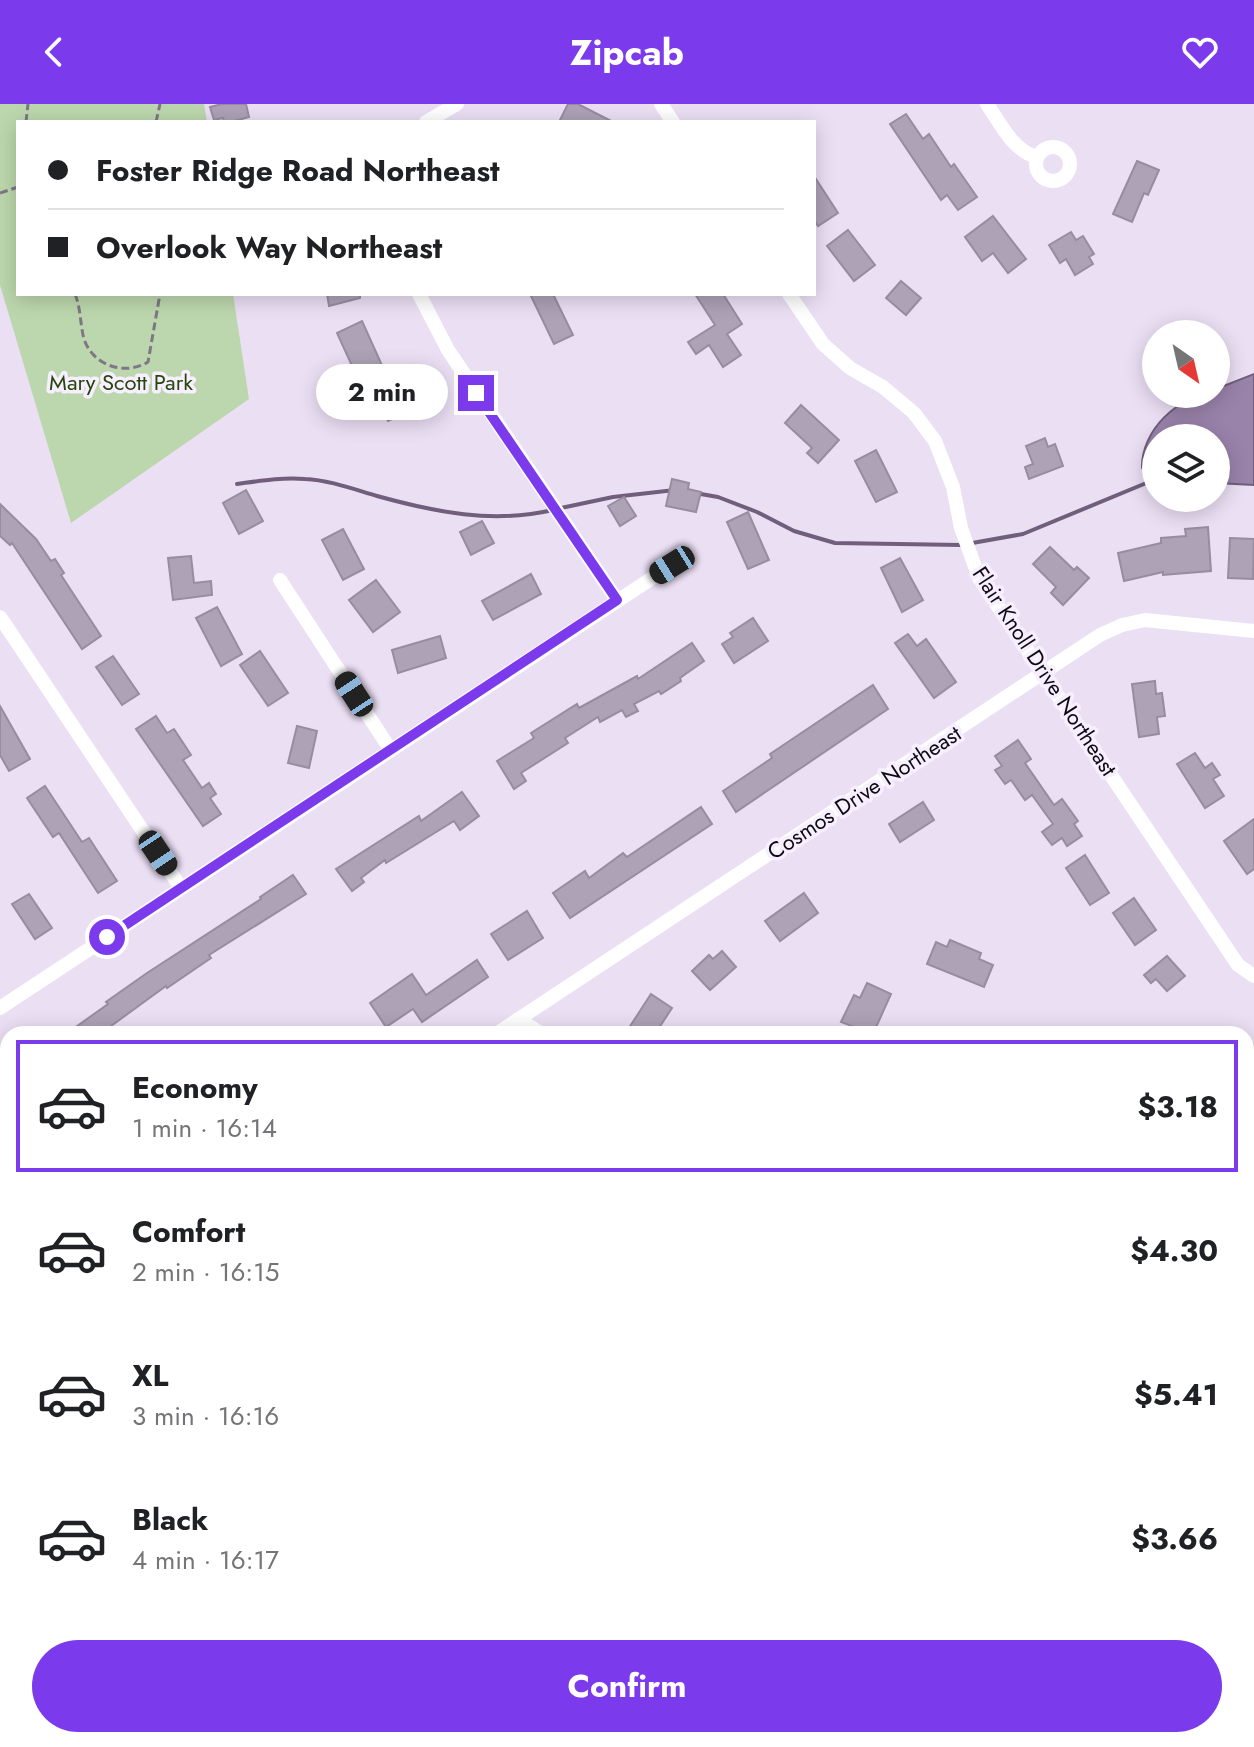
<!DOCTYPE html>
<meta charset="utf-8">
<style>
body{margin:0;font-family:Jost,sans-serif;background:#f2f2f2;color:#202124;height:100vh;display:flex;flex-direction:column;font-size:30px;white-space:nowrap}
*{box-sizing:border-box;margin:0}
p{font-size:26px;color:#757577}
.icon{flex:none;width:44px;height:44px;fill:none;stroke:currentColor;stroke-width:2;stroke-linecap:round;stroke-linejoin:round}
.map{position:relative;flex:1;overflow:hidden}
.sheet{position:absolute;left:0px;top:922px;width:1254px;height:722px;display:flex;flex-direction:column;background:#fff;border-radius:24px 24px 0 0;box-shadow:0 4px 20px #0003}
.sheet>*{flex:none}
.guide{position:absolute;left:16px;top:16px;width:800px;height:176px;border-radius:0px;box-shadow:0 4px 20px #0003;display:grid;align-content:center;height:176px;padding:0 32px;background:#fff}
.needle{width:52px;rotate:146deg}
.controls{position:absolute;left:1142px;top:216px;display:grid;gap:16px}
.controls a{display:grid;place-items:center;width:88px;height:88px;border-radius:50%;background:#fff;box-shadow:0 4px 20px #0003;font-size:40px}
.end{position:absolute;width:36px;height:36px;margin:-18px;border:10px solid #7c3aed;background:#fff;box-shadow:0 0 0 4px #fff}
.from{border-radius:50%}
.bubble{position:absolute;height:56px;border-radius:28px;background:#fff;box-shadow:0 4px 20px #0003;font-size:26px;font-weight:700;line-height:56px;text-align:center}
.car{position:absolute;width:24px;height:48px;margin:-24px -12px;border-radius:10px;box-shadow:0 0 6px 2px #0007;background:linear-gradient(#222 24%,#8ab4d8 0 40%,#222 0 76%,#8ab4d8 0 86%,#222 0)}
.guide b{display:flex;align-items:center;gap:28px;height:76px;font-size:30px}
.guide b+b{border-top:2px solid #e0e0e0}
.guide i{width:20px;height:20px;background:#202124}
ul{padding:14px 0 0;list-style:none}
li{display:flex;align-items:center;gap:24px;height:132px;margin:0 16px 12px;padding:0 16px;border:4px solid transparent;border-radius:0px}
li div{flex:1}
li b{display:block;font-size:30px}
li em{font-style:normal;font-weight:700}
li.active{border-color:#7c3aed}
li>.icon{width:72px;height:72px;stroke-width:1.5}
.action{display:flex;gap:16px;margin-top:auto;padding:16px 32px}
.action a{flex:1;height:92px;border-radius:48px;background:#7c3aed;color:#fff;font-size:32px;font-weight:700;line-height:92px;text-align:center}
header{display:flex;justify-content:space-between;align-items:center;height:104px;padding:0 32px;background:#7c3aed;color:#fff;font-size:36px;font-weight:700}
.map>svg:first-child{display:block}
.green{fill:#bcd7ad}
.water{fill:#9a83ab;stroke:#705f7c;stroke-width:2}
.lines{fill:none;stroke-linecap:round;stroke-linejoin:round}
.stream{stroke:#705f7c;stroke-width:4}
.building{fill:#ada2b6;stroke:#988da0;stroke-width:2}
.path{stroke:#7f7784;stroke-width:3;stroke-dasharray:8 4;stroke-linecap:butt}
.street{stroke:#fff;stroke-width:14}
.route{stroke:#7c3aed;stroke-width:10}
.labels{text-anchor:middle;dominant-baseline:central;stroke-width:7;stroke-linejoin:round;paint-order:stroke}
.park-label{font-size:22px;fill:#25470b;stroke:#f7eeff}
.street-label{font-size:22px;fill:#0e0a10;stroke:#f7eeff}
</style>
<header><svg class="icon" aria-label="back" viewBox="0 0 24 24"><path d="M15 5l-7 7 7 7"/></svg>Zipcab<svg class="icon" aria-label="heart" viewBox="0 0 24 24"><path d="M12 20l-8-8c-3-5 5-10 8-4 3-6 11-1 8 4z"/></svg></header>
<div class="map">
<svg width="1254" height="1643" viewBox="0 0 1254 1643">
<rect width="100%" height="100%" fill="#ebdff4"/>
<!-- green -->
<polygon class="green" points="0,0 204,0 207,18 18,18 18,190 233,190 249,295 71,419 0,181"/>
<!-- water -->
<path class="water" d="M 1254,270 L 1254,381 L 1216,379 L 1216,334 L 1156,334 L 1156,374 L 1142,364 C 1141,327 1178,290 1216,290 L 1216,285 Z"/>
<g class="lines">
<!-- stream -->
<g class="stream">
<path d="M 237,380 C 259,377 282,373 305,375 C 329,376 353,385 377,392 C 435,408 492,420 553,406"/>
<polyline points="695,389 718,393 757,408 794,427 835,439 961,441 1023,430 1156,375"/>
<polyline points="561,404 613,393 675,386"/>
</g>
</g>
<!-- building -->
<g class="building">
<polygon points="222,0 246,0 249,13 231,18 224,18 223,14 214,16 210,3"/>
<polygon points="568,0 578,0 613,18 559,18"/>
<polygon points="906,10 923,35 929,30 951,63 954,60 977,93 958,106 947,91 941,96 890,20"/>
<polygon points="1137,57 1159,66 1148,91 1144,89 1132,118 1113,110"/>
<polygon points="814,72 838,109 818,122 814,116"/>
<polygon points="993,112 1026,155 1008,169 993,149 982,157 965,133"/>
<polygon points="848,126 875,161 854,177 827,142"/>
<polygon points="1071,128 1076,136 1083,132 1094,150 1089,153 1093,160 1075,171 1066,155 1060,159 1049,141"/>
<polygon points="901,177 921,194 906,211 886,194"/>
<polygon points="327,190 360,190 360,194 329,202"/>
<polygon points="530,190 553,190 573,231 554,240"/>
<polygon points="695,190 723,190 742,220 727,230 741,251 723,263 709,241 696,250 688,238 715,221"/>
<polygon points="362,217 389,277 392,276 408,307 388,317 366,272 358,275 337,229"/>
<polygon points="801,301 839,336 818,359 807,349 812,344 785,319"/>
<polygon points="1045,334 1048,343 1055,340 1063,362 1029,375 1025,363 1033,360 1026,342"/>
<polygon points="876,346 897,388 876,398 855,357"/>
<polygon points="672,375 689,379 688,385 701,388 696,408 666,402"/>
<polygon points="246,386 263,417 239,430 223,399"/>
<polygon points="624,393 636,412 620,422 608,402"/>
<polygon points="0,400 36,435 51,457 55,455 64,469 61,471 101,532 82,545 12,439 10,441 0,432"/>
<polygon points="748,408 769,456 748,465 727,418"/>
<polygon points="482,417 494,439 471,451 460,428"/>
<polygon points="1208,423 1211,467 1163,471 1163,468 1124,477 1118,449 1161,439 1161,434 1186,432 1185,425"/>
<polygon points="343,425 364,465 343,476 322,436"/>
<polygon points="1230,434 1254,435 1253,475 1228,474"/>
<polygon points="1050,443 1074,466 1077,463 1089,474 1063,501 1051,489 1056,483 1033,460"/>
<polygon points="191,452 194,479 211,477 212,491 173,496 168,454"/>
<polygon points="900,454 923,496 902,508 881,464"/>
<polygon points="531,470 541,490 493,516 482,497"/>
<polygon points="376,476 400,508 373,528 349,496"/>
<polygon points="217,503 242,550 221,562 196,514"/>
<polygon points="753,514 768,537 734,559 722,540 733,533 730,529"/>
<polygon points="908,530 917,542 926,535 956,578 934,594 895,539"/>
<polygon points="440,532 446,554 398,569 392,546"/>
<polygon points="692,539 704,557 680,574 681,577 661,590 659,587 634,600 638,607 626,613 622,606 600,618 598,613 565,634 568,639 521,669 526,677 514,685 497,657 534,634 531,629 577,600 579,604 637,572 638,575"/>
<polygon points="260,547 288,589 268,602 240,561"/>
<polygon points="113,552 139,590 122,601 96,563"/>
<polygon points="1155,577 1156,590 1162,589 1165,612 1157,613 1159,630 1139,633 1132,580"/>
<polygon points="873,581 888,605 736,708 723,687 772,654 770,650"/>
<polygon points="0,602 30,655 9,667 0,651"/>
<polygon points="156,612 167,629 174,625 191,651 183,656 202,684 209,679 216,690 210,694 221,710 203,722 136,625"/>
<polygon points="297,622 317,627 309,664 288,659"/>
<polygon points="1018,636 1031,655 1025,659 1054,701 1062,695 1078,717 1074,720 1082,732 1067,742 1062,734 1052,741 1042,728 1053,720 1032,691 1025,696 1011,676 1005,680 995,666 1002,662 995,652"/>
<polygon points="1195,649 1205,664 1212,659 1220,671 1213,675 1224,692 1205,704 1177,660"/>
<polygon points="45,682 82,738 89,734 117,777 98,789 59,729 53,733 27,694"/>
<polygon points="462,688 479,712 460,726 454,717 386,759 385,756 361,774 364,778 352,787 336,765 419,712 421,717"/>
<polygon points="923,698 934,716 900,738 889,720"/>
<polygon points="701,703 712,720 570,814 553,789 585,767 589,774 623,749 627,753"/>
<polygon points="1254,715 1254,765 1247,770 1224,737"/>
<polygon points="1085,751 1109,789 1090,801 1066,764"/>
<polygon points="293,771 306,790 209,851 211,854 167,884 166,882 100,930 66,930 108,900 106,898 147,869 261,795 260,793"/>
<polygon points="804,789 818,809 780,837 765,817"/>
<polygon points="29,790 52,824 35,835 12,800"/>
<polygon points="1134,794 1156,826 1135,841 1113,809"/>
<polygon points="527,807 543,834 508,856 491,830"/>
<polygon points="950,836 981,849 979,855 993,861 984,883 927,860 936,838 947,843"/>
<polygon points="722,847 736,863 710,886 692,867 709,851 713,855"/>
<polygon points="1167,852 1185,872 1167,887 1156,875 1151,879 1144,871"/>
<polygon points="477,856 488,873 422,918 413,905 386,923 370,899 412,870 426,891"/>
<polygon points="867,879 891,890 873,930 848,930 852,922 841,918 854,891 860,894"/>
<polygon points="651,890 672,904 655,930 625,930"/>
</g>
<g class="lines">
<!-- path -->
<g class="path">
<polyline points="26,18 28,0"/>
<polyline points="156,18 160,0"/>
<polyline points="0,89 18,83"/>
<path d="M 75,190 C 81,205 80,220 84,235 C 93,262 125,272 148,258 L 160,190"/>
</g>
<!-- street -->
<g class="street">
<polyline points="661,0 673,18"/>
<path d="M 987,0 C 1000,19 1013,47 1037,53"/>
<polyline points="426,18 457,0"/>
<circle cx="1053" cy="60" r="17"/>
<polyline points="419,190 448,246 617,496"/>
<polyline points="789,190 823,240 850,264 883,283 914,309 935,337 953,383 961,424 979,474 1238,861 1254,872"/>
<polyline points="280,476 390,645"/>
<polyline points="0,513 181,784"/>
<polyline points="0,904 672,461"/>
<polyline points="518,915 542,930"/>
<polyline points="496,930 1100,531 1122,521 1145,516 1254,527"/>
<polyline points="1246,1227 1254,1221"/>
<polyline points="0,1306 8,1310"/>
<polyline points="0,1592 8,1592"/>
<polyline points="362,1636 364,1643"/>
</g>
</g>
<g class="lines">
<!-- route -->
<polyline class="route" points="107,833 617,496 476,289"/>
</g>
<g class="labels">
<!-- park labels -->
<g class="park-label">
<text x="121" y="278">Mary Scott Park</text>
</g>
<!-- street labels -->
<g class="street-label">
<text transform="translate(1045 567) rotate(57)">Flair Knoll Drive Northeast</text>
<text transform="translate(864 688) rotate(-33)">Cosmos Drive Northeast</text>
</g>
</g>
</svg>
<div class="controls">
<a><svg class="needle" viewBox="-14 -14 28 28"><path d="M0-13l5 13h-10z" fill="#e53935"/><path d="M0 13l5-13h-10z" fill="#757577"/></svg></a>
<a><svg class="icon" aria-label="layers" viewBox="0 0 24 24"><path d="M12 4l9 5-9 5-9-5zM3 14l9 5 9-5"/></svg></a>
</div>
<i class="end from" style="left:107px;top:833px"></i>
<i class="end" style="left:476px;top:289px"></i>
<div class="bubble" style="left:316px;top:260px;width:132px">2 min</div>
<i class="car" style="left:672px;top:461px;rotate:238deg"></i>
<i class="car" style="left:354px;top:590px;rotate:327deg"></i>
<i class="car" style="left:158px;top:749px;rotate:146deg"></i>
<div class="guide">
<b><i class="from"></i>Foster Ridge Road Northeast</b>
<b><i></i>Overlook Way Northeast</b>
</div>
<section class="sheet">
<ul>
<li class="active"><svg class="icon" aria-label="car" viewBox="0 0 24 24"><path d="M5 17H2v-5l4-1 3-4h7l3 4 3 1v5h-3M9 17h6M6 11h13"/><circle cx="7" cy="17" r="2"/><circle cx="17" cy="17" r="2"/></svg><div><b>Economy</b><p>1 min · 16:14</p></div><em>$3.18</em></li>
<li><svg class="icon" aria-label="car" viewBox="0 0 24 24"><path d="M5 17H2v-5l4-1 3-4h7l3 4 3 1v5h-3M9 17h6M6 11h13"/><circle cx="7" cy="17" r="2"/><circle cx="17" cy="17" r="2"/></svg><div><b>Comfort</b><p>2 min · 16:15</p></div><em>$4.30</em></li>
<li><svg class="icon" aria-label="car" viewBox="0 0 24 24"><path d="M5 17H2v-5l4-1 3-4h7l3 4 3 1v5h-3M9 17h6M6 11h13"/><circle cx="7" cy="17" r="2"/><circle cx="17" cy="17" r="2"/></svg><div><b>XL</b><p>3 min · 16:16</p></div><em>$5.41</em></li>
<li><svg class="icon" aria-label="car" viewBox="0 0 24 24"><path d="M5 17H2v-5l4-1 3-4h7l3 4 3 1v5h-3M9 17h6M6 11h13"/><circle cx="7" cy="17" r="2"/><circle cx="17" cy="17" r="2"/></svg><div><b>Black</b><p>4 min · 16:17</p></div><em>$3.66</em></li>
</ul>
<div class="action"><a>Confirm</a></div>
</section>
</div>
